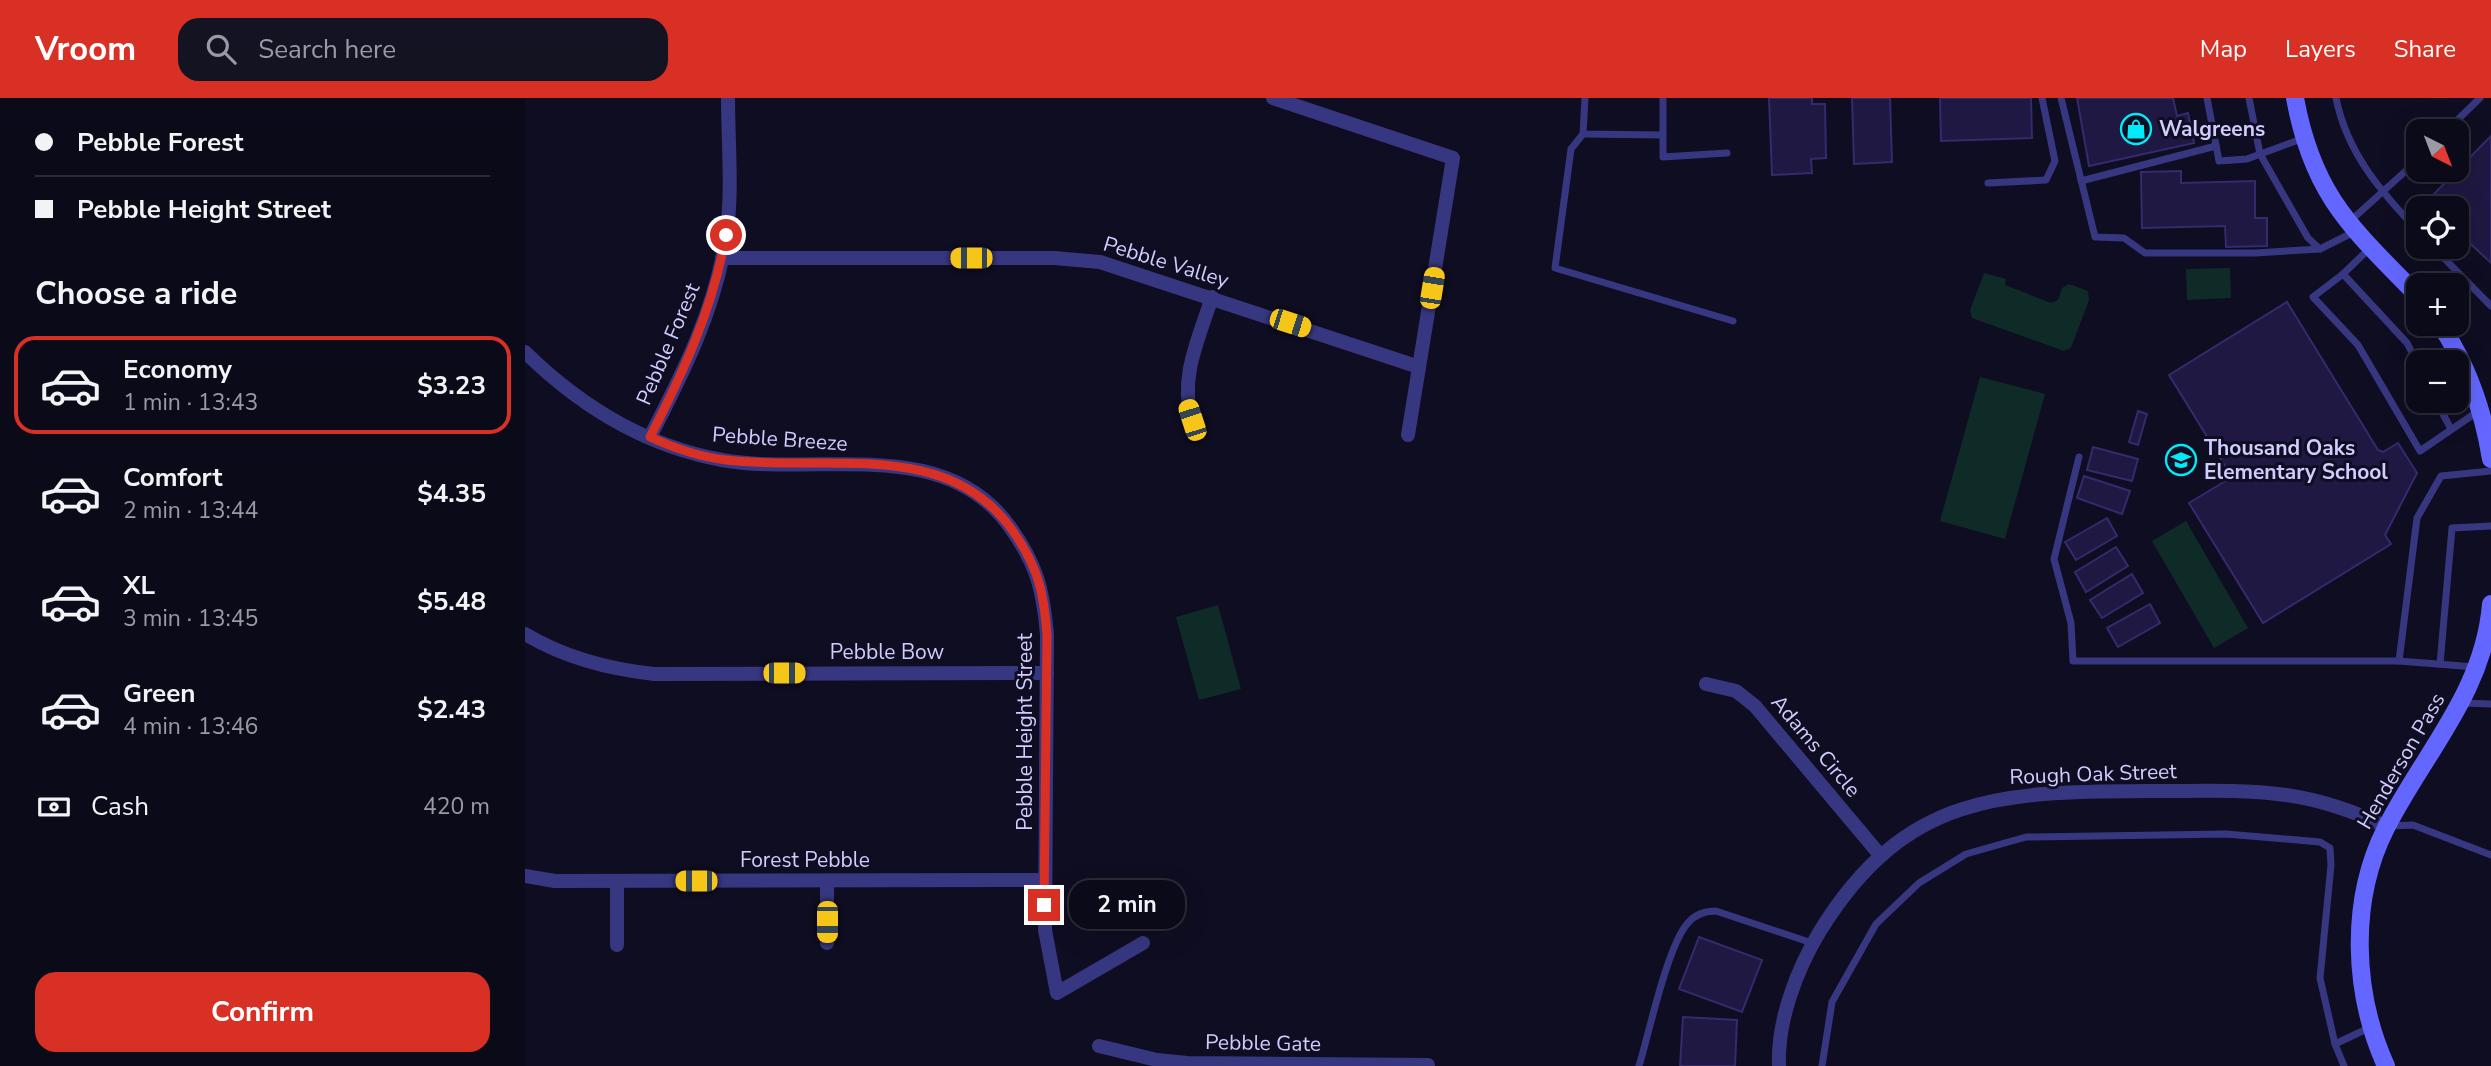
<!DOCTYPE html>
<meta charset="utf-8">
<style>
body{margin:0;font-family:"Nunito Sans",sans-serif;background:#141322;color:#f1f3f6;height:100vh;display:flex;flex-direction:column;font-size:26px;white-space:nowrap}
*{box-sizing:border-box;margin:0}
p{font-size:23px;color:#9a9aa2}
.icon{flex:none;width:38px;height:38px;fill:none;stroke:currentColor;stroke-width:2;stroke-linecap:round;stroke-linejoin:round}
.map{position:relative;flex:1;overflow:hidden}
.sheet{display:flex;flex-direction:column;background:#0b0a19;width:525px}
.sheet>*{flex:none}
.hud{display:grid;align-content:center;height:154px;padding:0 35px;background:#0b0a19}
.needle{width:46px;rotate:138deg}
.tools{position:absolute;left:1881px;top:21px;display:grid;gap:14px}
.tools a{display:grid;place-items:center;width:63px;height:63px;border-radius:14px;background:#0b0a19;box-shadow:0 7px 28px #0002,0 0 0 2px #2b2b38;font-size:35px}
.end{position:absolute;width:32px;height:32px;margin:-16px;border:9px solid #d93025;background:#fff;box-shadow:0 0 0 4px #fff}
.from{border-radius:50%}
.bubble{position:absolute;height:49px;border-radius:21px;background:#0b0a19;box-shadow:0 7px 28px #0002,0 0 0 2px #2b2b38;font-size:23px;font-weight:700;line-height:49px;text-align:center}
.car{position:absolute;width:21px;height:42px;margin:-21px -10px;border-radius:9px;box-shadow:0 0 5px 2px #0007;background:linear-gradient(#f5c518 24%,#345 0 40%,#f5c518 0 76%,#345 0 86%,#f5c518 0)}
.hud b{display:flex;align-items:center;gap:24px;height:66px;font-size:26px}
.hud b+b{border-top:2px solid #2b2b38}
.hud i{width:18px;height:18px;background:#f1f3f6}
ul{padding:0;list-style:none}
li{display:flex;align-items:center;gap:21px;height:98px;margin:0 14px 10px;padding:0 21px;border:4px solid transparent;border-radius:21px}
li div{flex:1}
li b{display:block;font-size:26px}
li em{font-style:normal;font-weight:700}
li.active{border-color:#d93025}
li>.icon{width:63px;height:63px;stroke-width:1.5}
h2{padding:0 35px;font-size:32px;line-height:84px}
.pay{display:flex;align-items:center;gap:18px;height:77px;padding:0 35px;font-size:26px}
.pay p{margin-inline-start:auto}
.action{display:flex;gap:14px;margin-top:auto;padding:14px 35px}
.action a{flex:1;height:80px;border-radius:21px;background:#d93025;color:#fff;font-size:28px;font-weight:700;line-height:80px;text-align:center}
header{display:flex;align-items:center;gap:42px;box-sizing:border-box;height:98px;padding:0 35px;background:#d93025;color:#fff}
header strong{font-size:33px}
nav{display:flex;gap:38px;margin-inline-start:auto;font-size:24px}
.search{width:490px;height:63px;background:#141322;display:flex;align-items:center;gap:18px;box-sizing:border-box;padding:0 24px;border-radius:21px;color:#9a9aa2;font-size:26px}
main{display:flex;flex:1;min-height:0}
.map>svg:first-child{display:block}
.green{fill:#0f2b28}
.building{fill:#1f1842;stroke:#342a6e;stroke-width:2}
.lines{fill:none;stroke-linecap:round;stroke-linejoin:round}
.lane{stroke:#373781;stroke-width:7}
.street{stroke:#373781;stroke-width:14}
.secondary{stroke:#6367ff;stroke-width:18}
.route{stroke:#d93025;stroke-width:9}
.labels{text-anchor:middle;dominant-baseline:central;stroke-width:6;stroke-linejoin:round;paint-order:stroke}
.poi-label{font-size:21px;font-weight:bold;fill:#d0ccff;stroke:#0f0d21;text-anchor:start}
.street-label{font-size:21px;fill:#d0ccff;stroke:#0f0d21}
</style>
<header>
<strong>Vroom</strong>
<div class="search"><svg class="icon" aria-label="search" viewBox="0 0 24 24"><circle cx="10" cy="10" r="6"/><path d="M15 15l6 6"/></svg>Search here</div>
<nav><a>Map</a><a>Layers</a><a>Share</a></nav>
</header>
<main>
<section class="sheet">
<div class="hud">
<b><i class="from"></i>Pebble Forest</b>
<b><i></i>Pebble Height Street</b>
</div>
<h2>Choose a ride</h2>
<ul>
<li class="active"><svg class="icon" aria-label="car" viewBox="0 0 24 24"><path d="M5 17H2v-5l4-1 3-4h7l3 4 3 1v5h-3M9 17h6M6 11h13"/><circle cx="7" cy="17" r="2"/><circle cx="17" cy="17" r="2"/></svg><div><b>Economy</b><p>1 min · 13:43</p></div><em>$3.23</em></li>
<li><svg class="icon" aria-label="car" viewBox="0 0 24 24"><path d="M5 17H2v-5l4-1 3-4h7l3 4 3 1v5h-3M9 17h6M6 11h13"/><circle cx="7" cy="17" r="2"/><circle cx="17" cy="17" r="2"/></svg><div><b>Comfort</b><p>2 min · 13:44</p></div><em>$4.35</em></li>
<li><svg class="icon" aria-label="car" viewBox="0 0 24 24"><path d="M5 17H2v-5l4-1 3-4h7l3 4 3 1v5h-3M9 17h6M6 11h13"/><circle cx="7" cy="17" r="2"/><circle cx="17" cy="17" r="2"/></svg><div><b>XL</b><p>3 min · 13:45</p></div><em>$5.48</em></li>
<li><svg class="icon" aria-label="car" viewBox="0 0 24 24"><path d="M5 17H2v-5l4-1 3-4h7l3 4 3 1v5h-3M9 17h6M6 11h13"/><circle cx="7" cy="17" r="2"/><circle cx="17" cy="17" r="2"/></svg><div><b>Green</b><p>4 min · 13:46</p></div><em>$2.43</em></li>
</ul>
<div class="pay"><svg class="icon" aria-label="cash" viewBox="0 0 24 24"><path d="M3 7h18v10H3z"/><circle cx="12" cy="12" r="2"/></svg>Cash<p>420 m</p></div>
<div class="action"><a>Confirm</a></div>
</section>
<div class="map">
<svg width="1966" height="968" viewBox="0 0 1966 968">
<rect width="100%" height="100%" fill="#0f0d21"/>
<!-- green -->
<g class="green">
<polygon points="1705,170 1706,200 1662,202 1661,171"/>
<polygon points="1459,175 1481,181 1480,187 1526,205 1533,202 1537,190 1544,186 1563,193 1564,202 1546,250 1539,253 1447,220 1445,212"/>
<polygon points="1455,279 1520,296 1480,441 1415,423"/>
<polygon points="1661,423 1723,530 1689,550 1627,443"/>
<polygon points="693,507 716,591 674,602 651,519"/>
</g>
<!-- building -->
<g class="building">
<polygon points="1244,0 1287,0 1287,6 1300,6 1301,60 1286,61 1287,75 1247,77"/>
<polygon points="1327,0 1365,0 1367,64 1329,66"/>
<polygon points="1415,0 1506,0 1507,40 1416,43"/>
<polygon points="1552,0 1648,0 1652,18 1663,15 1669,45 1564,68"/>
<polygon points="1966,38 1966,165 1932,133 1932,110 1909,110 1902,103"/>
<polygon points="1656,73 1656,85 1730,83 1730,120 1742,120 1742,148 1701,149 1700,128 1617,130 1616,74"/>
<polygon points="1762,204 1853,352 1858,354 1873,345 1892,375 1860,437 1866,446 1738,525 1664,405 1707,379 1644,277"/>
<polygon points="1613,313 1622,316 1613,347 1604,344"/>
<polygon points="1568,349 1613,361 1607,383 1562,372"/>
<polygon points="1559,378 1605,393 1597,416 1552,400"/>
<polygon points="1582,420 1592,438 1551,462 1540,444"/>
<polygon points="1591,449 1603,468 1561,494 1550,474"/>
<polygon points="1607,476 1618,495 1577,520 1565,502"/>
<polygon points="1625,506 1635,525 1593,549 1582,530"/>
<polygon points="1174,839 1237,862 1217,914 1154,891"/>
<polygon points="1158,919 1212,922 1210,968 1155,968"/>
</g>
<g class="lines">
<!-- lane -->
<g class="lane">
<polyline points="1060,0 1058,36 1138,37"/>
<polyline points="1138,0 1138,59 1202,55"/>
<polyline points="1536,0 1570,139 1599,140 1620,155 1730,155 1795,151 1829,134"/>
<polyline points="1682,0 1694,63 1722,61 1779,40"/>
<polyline points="1724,0 1735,56 1783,140 1795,151"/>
<path d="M 1811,0 C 1822,55 1856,94 1894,134"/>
<polyline points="1921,33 1955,0"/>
<polyline points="1058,36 1046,51 1030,170 1208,223"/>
<polyline points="1556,83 1691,48"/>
<polyline points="1463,85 1521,82 1530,63 1517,0"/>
<polyline points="1824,124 1894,61"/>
<polyline points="1908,149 1966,208"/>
<polyline points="1845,150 1818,176 1882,245 1894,268"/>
<polyline points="1818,176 1788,199 1833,247 1895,353 1955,312"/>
<polyline points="1911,303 1926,331"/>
<polyline points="1554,359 1529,461 1546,525 1548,563 1874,563"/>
<polyline points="1915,566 1927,430 1966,428"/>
<polyline points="1950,569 1874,563 1892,420 1916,378 1966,373"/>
<polyline points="1938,605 1966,606"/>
<polyline points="1864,728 1888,727 1966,757"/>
<polyline points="1810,946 1819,968"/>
<path d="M 1114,968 C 1124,935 1142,850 1162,826 C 1169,817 1179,813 1191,813 L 1287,845"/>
<polyline points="1297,968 1307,904 1351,826 1394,785 1441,756 1501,739 1701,736 1795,744 1805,750 1806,767 1795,880 1810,946 1846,929"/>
</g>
<!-- street -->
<g class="street">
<polyline points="748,0 928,60 883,337"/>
<polyline points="197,160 529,160 575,164 894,269"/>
<path d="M 0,254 C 55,308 120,348 197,362 C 293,379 419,336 485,429 C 512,467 518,491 522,537 L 520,832 L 532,895 L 618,845"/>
<path d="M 667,322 C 654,280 674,240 687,199"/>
<path d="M 125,339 C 158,275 190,212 201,140 C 208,94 203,46 203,0"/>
<path d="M 0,536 C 40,560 82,571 129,576 L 522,575"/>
<polyline points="1181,586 1211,593 1230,608 1355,757"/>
<polyline points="0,778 30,783 519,782"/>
<polyline points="302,783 302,845"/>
<polyline points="92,847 92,783"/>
<polyline points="574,948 632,962 662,965 903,967"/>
<path d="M 1254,968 C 1252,923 1272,871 1295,833 C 1383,690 1484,694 1635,693 C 1725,693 1777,688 1862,729"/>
</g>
<!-- secondary -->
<g class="secondary">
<path d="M 1770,0 C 1788,99 1828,131 1894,199"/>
<path d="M 1915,226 C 1943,268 1958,311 1966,361"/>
<path d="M 1861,968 C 1828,895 1824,803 1861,730 C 1899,655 1959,594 1966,506"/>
</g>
</g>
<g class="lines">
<!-- route -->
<path class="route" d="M 201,137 C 188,210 159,273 125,339 C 149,350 175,359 201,362 C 300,374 422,339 488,433 C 513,469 519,494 522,537 L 519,807"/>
</g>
<!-- icons -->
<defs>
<g id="shop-ring" transform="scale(1.575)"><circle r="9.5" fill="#0f0d21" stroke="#00ebf7" stroke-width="1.5"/><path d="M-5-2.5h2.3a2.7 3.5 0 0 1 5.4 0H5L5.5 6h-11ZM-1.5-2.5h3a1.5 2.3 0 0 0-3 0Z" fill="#00ebf7"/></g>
<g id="school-ring" transform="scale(1.575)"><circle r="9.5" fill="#0f0d21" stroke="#00ebf7" stroke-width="1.5"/><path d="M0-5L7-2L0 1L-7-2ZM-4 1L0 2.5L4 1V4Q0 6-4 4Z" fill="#00ebf7"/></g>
</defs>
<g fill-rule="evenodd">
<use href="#shop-ring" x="1611" y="31"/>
<use href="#school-ring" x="1656" y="362"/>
</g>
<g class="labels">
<!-- poi labels -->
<g class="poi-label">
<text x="1634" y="31">Walgreens</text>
<text x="1679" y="350">Thousand Oaks<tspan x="1679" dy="24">Elementary School</tspan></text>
</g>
<!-- street labels -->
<g class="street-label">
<text transform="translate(641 164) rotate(17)">Pebble Valley</text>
<text transform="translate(143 246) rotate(-67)">Pebble Forest</text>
<text transform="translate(255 341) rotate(4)">Pebble Breeze</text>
<text x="362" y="554">Pebble Bow</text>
<text transform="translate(500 634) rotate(-90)">Pebble Height Street</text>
<text transform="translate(1291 648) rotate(50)">Adams Circle</text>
<text transform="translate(1876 663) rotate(-60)">Henderson Pass</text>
<text transform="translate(1568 676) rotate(-2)">Rough Oak Street</text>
<text x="280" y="762">Forest Pebble</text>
<text transform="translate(738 945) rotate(1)">Pebble Gate</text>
</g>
</g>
</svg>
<div class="tools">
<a><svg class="needle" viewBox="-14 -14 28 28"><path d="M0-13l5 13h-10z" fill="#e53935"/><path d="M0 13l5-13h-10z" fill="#9a9aa2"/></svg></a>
<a><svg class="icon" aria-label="locate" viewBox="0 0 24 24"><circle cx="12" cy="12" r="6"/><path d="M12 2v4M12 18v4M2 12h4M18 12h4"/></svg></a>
<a>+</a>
<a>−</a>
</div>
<i class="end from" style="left:201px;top:137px"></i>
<i class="end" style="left:519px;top:807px"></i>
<div class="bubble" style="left:544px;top:782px;width:116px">2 min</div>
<i class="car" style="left:446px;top:160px;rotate:270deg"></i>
<i class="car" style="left:907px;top:190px;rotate:9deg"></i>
<i class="car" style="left:765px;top:225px;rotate:108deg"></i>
<i class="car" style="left:667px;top:322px;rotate:342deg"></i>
<i class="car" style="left:259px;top:575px;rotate:90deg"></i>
<i class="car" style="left:171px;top:783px;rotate:270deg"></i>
<i class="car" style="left:302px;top:824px;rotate:180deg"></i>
</div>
</main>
